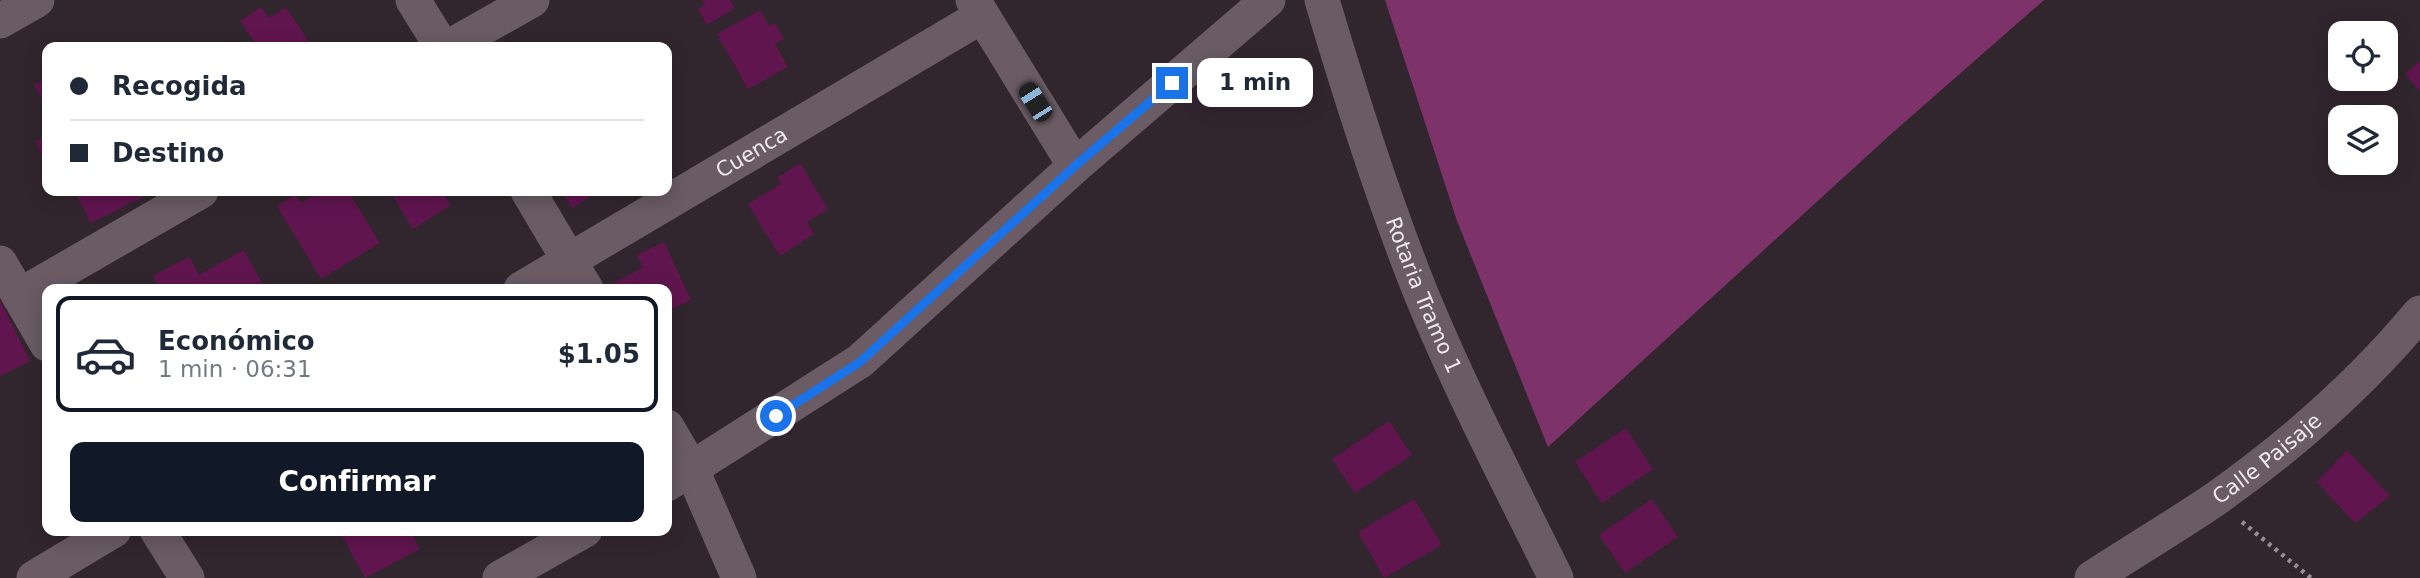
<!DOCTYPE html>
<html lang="es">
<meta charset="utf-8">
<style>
body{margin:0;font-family:"DejaVu Sans",sans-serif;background:#f2f2f3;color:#1f2937;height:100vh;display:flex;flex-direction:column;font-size:26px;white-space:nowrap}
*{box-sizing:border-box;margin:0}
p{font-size:23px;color:#747a83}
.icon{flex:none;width:38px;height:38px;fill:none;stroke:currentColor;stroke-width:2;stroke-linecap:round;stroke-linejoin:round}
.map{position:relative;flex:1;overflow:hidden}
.drawer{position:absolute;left:42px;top:284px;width:630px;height:252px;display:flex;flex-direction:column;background:#fff;border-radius:14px;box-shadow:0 4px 18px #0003}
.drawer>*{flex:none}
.hud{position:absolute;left:42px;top:42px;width:630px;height:154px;border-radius:14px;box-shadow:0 4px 18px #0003;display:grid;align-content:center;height:154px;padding:0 28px;background:#fff}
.fabs{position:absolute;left:2328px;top:21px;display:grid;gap:14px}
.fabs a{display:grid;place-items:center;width:70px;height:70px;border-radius:14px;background:#fff;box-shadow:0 4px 18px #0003;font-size:35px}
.end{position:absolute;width:32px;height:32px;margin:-16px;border:9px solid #1a73e8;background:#fff;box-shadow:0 0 0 4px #fff}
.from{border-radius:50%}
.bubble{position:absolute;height:49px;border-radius:14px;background:#fff;box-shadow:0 4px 18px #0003;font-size:23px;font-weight:600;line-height:49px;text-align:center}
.car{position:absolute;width:21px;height:42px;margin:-21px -10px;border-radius:9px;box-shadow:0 0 5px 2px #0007;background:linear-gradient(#222 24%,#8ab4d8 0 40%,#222 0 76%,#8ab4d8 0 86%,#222 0)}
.hud b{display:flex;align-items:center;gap:24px;height:66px;font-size:26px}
.hud b+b{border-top:2px solid #e0e1e3}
.hud i{width:18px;height:18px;background:#1f2937}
ul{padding:12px 0 0;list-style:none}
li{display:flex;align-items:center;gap:21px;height:116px;margin:0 14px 10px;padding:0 14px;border:4px solid transparent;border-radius:14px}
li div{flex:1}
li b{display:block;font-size:26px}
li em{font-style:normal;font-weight:600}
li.selected{border-color:#111827}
li>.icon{width:63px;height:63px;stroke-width:1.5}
.button{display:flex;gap:14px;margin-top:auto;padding:14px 28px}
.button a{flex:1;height:80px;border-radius:14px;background:#111827;color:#fff;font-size:28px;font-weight:600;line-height:80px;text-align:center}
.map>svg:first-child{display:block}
.forest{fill:#7d326a}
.building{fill:#60154f}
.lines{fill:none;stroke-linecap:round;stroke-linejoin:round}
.path{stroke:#978d93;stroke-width:4.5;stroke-dasharray:3.5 5;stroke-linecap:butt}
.minor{stroke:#6a5b65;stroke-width:35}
.route{stroke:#1a73e8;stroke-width:9}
.labels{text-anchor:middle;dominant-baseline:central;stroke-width:5;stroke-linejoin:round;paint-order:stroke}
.street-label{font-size:21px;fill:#f2e9ee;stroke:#32262e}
</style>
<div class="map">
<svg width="2420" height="578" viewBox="0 0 2420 578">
<rect width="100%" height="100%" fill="#32262e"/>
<!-- forest -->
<polygon class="forest" points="1385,0 2044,0 1890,135 1548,447 1457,221"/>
<!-- building -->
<g class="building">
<polygon points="702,0 730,0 735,8 707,25 698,9 705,5"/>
<polygon points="261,7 269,18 286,7 309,42 301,47 258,47 240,21"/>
<polygon points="760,10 769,26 775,23 784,39 775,44 788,67 748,89 717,34"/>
<polygon points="2420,61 2420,91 2405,74"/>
<polygon points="47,78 47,109 34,85"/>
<polygon points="47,136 47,166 35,142"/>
<polygon points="800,163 828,209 807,222 814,234 780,256 748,204 781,184 777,178"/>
<polygon points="75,191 155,191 91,223"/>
<polygon points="321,191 348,191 380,243 321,279 277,206 296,194 301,203"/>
<polygon points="390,191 442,191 451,205 413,229"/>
<polygon points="562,191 599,191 572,208"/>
<polygon points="664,242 691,300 667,311 667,289 616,289 613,283 643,268 637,255"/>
<polygon points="244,250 265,289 160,289 153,276 189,257 199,275"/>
<polygon points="0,300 30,361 0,376"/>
<polygon points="1389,421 1412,455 1355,493 1332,459"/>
<polygon points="1626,428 1653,469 1602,503 1575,462"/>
<polygon points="2347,450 2390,496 2355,523 2317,482"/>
<polygon points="1414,499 1442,545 1384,578 1358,532"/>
<polygon points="1652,499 1678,537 1625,573 1599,535"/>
<polygon points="339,530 410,530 420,549 365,578"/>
</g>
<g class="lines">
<!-- path -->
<polyline class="path" points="2242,522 2311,578"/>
<!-- minor -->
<g class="minor">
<polyline points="413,0 442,47"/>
<polyline points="973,0 1075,166"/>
<path id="s1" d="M 1322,0 C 1351,98 1382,196 1420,291 C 1460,389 1509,483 1556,578"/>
<polyline points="0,21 37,0"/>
<polyline points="449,47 532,0"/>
<polyline points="528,191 586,289"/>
<polyline points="0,263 47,344"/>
<path id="s2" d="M 521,289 L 982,16"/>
<polyline points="19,296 201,191"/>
<polyline points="667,427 692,470 739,578"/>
<polyline points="667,484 860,361 1075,166 1268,0"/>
<polyline points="157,530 187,578"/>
<polyline points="34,578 114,530"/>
<polyline points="500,578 585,530"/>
<path id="s3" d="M 2092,578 C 2132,552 2174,527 2214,500 C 2289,447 2361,384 2420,313"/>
</g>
</g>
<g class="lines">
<!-- route -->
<polyline class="route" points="776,416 860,362 1075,166 1172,83"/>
</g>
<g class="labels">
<!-- street labels -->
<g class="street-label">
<text stroke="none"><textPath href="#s2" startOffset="268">Cuenca</textPath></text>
<text stroke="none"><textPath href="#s1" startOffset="312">Rotaria Tramo 1</textPath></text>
<text stroke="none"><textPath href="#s3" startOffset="212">Calle Paisaje</textPath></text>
</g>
</g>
</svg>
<div class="fabs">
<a><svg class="icon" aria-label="locate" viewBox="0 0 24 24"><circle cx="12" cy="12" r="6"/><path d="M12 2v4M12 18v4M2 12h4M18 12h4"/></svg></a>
<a><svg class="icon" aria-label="layers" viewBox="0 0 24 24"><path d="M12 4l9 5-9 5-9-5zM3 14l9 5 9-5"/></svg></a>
</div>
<i class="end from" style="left:776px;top:416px"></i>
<i class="end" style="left:1172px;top:83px"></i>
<div class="bubble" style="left:1197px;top:58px;width:116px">1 min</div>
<i class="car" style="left:1035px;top:102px;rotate:328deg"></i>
<div class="hud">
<b><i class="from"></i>Recogida</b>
<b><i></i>Destino</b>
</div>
<section class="drawer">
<ul>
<li class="selected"><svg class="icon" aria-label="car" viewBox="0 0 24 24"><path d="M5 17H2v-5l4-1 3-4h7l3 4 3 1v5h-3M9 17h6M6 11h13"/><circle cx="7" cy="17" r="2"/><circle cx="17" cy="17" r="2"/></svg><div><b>Económico</b><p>1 min · 06:31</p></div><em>$1.05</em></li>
</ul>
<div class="button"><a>Confirmar</a></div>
</section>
</div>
